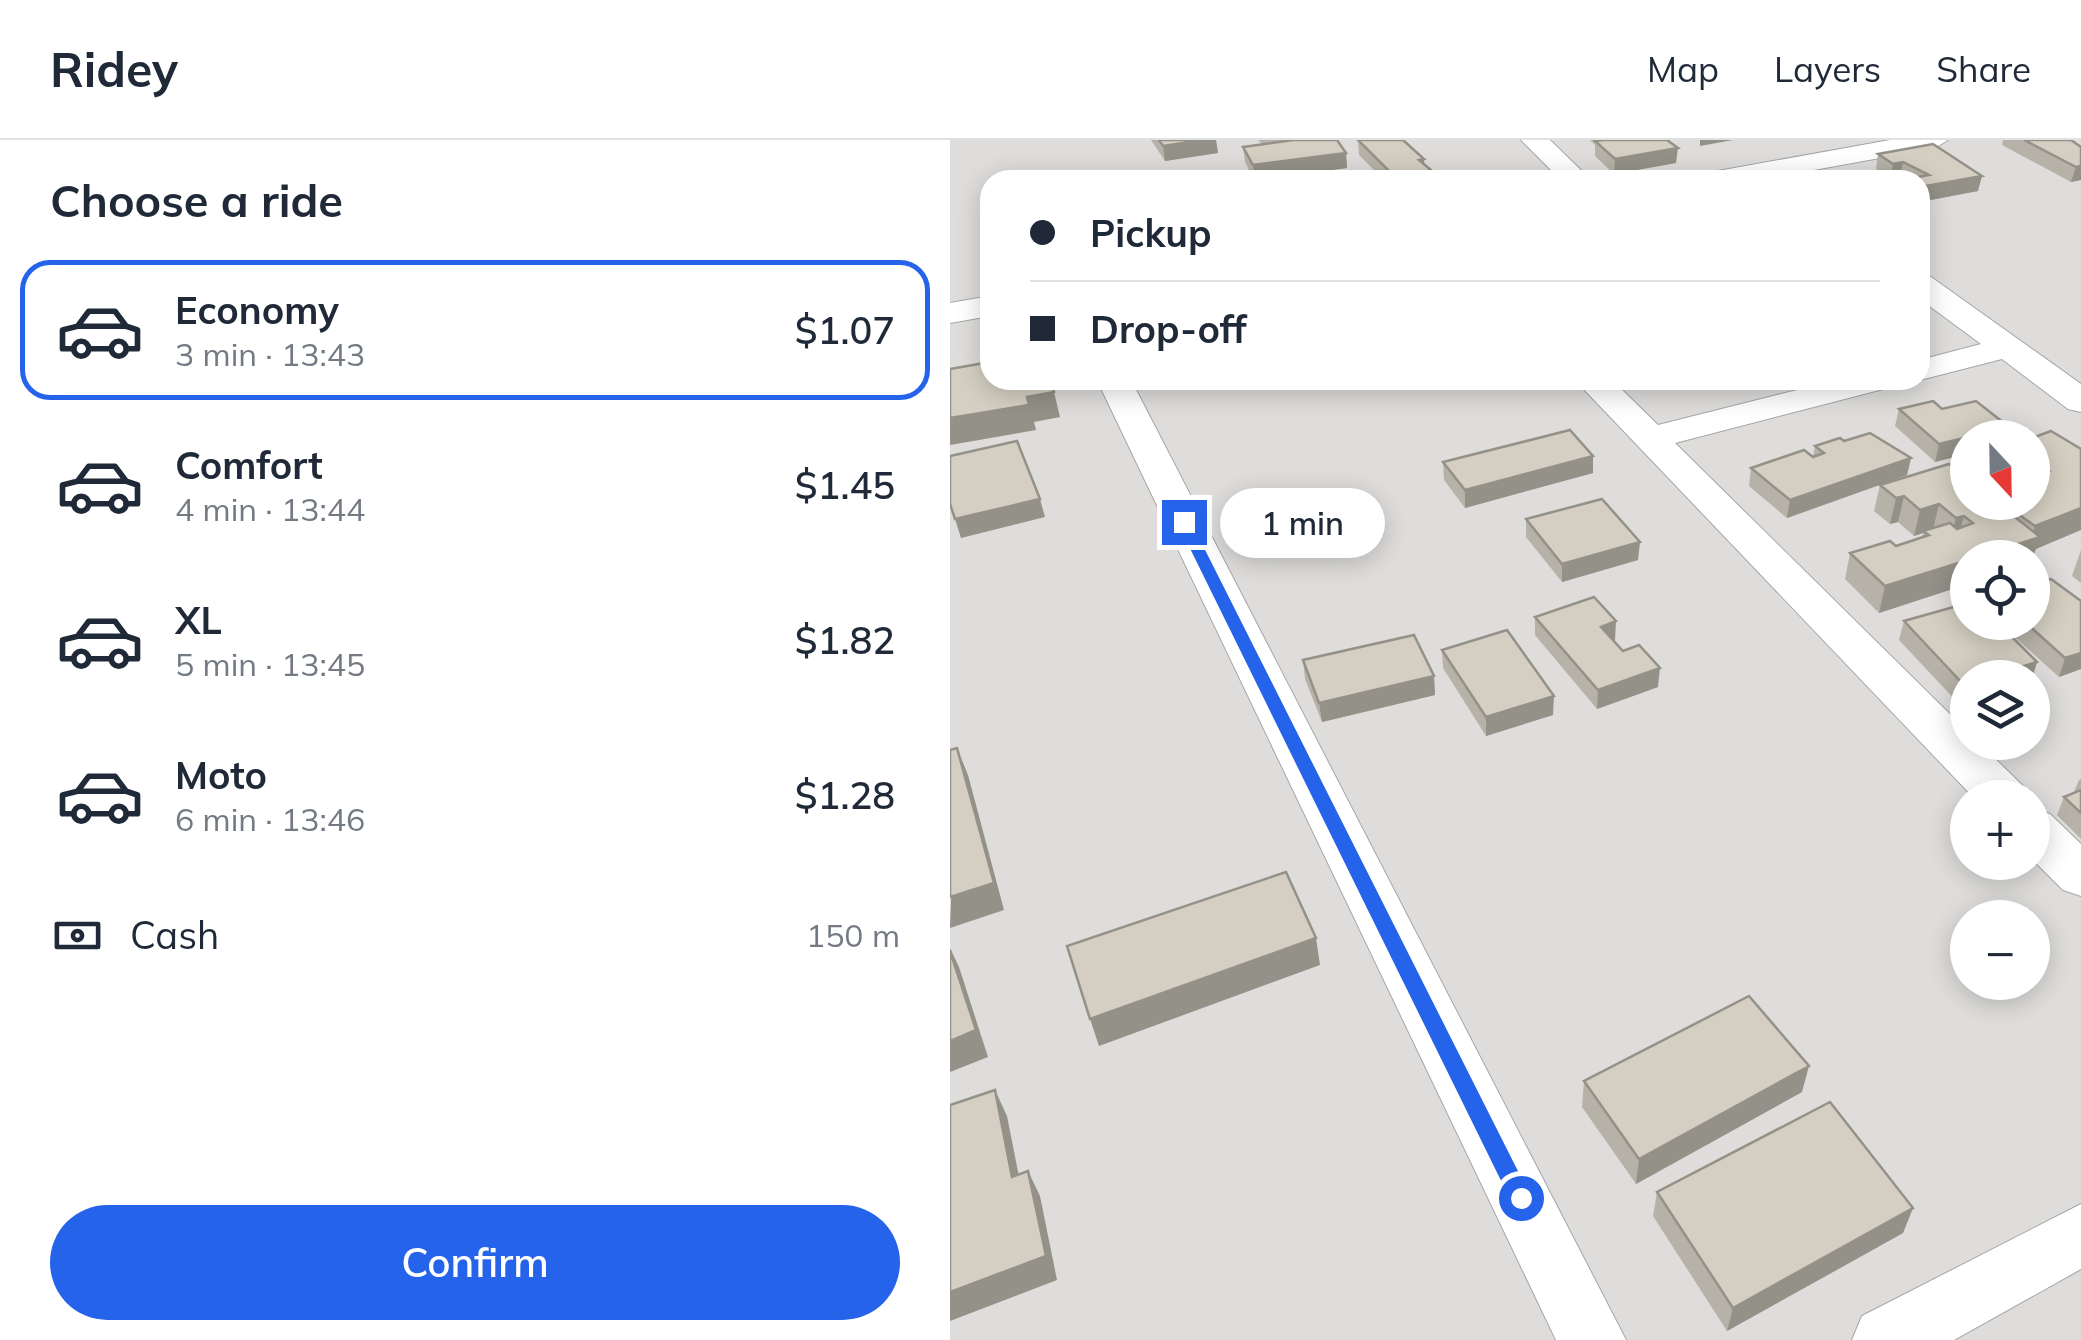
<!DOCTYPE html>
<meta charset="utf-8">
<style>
body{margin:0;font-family:Mulish,sans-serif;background:#f6f6f7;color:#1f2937;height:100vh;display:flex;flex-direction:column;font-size:38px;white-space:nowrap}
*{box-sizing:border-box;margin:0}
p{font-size:32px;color:#747a83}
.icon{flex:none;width:55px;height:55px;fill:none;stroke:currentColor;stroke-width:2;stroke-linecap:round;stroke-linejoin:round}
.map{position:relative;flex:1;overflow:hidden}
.sheet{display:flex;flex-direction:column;background:#fff;width:950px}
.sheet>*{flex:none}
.banner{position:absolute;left:30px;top:30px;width:950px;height:220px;border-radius:30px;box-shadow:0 5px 25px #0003;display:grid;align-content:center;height:220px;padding:0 50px;background:#fff}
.needle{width:65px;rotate:158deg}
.controls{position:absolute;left:1000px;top:280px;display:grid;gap:20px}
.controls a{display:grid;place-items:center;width:100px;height:100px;border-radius:50%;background:#fff;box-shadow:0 5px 25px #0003;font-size:50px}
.end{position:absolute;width:45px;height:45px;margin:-22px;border:12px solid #2563eb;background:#fff;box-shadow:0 0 0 5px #fff}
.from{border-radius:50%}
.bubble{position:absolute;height:70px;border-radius:35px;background:#fff;box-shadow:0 5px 25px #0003;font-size:32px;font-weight:600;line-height:70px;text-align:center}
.banner b{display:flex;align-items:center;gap:35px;height:95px;font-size:38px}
.banner b+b{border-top:2px solid #e0e1e3}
.banner i{width:25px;height:25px;background:#1f2937}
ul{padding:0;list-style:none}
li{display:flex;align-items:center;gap:30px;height:140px;margin:0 20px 15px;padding:0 30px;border:5px solid transparent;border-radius:30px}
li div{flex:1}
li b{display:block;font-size:38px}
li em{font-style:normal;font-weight:600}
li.selected{border-color:#2563eb}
li>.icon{width:90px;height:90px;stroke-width:1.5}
h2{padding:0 50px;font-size:45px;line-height:120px}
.pay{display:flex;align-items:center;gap:25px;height:110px;padding:0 50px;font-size:38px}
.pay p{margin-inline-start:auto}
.action{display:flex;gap:20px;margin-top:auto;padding:20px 50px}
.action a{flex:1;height:115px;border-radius:60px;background:#2563eb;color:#fff;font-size:40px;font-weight:600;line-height:115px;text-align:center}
header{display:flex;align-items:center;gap:60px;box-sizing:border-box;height:140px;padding:0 50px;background:#fff;border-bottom:2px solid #e0e1e3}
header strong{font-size:48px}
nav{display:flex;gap:55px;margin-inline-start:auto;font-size:35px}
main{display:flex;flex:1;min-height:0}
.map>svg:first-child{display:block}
.residential{fill:#dedddc;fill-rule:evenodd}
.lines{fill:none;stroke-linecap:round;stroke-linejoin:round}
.minor-casing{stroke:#a6a6a6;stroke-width:2}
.minor{fill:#fff;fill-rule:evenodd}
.wall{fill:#b6b2a7}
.shaded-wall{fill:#949188}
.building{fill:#d4cfc2;stroke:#949188;stroke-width:2.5}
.route{fill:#2563eb}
</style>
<header>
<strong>Ridey</strong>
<nav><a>Map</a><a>Layers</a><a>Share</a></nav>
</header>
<main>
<section class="sheet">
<h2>Choose a ride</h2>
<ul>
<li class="selected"><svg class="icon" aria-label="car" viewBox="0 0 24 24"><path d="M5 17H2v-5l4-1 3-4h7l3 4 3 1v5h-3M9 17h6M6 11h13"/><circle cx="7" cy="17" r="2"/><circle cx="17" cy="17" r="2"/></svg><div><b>Economy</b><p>3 min · 13:43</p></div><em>$1.07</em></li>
<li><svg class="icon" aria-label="car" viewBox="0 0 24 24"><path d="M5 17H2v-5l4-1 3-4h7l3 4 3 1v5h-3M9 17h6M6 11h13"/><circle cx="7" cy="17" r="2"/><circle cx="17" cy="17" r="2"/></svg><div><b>Comfort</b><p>4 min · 13:44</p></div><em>$1.45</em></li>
<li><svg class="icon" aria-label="car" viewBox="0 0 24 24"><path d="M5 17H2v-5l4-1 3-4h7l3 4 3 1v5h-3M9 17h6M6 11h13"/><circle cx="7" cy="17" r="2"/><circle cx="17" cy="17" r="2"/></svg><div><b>XL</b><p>5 min · 13:45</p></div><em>$1.82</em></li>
<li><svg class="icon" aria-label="car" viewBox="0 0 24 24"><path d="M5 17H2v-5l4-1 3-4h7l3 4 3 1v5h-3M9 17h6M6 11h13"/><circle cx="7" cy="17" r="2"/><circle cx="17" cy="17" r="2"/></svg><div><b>Moto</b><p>6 min · 13:46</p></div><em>$1.28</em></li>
</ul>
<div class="pay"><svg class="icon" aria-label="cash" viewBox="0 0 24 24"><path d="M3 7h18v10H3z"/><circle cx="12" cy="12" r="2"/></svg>Cash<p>150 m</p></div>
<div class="action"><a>Confirm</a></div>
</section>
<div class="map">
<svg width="1131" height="1200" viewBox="0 0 1131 1200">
<rect width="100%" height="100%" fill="#f1f1e5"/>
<!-- residential -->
<path class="residential" d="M 0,0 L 1131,0 L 1131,1200 L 0,1200 ZM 40,40 L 970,40 L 970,240 L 40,240 ZM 1018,298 L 1082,298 L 1082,362 L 1018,362 ZM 1018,418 L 1082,418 L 1082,482 L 1018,482 ZM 1018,538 L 1082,538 L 1082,602 L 1018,602 ZM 1018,658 L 1082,658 L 1082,722 L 1018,722 ZM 1018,778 L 1082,778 L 1082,842 L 1018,842 Z"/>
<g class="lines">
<!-- minor casing -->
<g class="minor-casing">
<g id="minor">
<polygon points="571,0 600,0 641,40 611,40"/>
<polygon points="940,0 998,0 985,8 808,40 748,40 762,32"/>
<polygon points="970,135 981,137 1131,244 1131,272 1118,269 1052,219 970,240 968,240 970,220 1031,204 970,159"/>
<polygon points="40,156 40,176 0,183 0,163"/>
<polygon points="147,240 181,240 676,1200 606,1200"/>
<polygon points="625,240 662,240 708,285 887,240 946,240 941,247 725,303 1018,592 1018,602 1028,602 1072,645 1078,658 1024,658"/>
<polygon points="1082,668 1100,674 1131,704 1131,756 1113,750 1082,719"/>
<polygon points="1131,1064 1131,1129 1004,1200 902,1200 912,1176"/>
</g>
</g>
<!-- minor -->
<use href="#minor" class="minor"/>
</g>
<!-- wall -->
<g class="wall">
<polygon points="201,0 266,0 268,13 215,21"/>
<polygon points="308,0 387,0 396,13 397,28 304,40 295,22 293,7 312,4"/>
<polygon points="408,0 474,25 482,40 434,40 409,15"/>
<polygon points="640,0 717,0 726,23 664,34 645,16 645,5"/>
<polygon points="1053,0 1121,0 1131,40 1121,42 1052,5"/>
<polygon points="983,4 1028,51 970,62 970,40 955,40 950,38 941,39 926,29 928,14"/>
<polygon points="1026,261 985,322 945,286 949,269 992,269"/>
<polygon points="1082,298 1131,309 1086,409 1018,418 1018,444 929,473 895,439 900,413 946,406 972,398 973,393 964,396 948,382 940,384 924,371 930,345 837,378 799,346 801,328 863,317 865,306 894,301 961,318 957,335 937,343 1018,362 1082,362"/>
<polygon points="643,316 643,333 515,368 494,340 493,322"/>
<polygon points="576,379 688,420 612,442 576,397"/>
<polygon points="1131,410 1131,443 1122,436"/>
<polygon points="585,477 665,500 663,501 708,547 647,569 585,495"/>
<polygon points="954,481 1087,522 1082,538 1018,538 1008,563 949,500"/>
<polygon points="1048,482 1082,482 1131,529 1109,537"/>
<polygon points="492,510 603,575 536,596 493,528"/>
<polygon points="353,520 484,536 485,555 372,582 355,539"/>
<polygon points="1131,639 1131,699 1107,675 1114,657 1124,652 1129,640"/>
<polygon points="634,941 852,952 686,1044 632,967"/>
<polygon points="707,1052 963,1068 953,1093 777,1191 703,1076"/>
</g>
<!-- shaded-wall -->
<g class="shaded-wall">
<polygon points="252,0 266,0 268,13 215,21 213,6"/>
<polygon points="750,0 783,0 750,6"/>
<polygon points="728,8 726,23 664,34 665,19"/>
<polygon points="396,13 397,28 305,40 303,25"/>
<polygon points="474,19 475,33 482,31 482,40 447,40 446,38 469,20"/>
<polygon points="953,22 950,38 941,39 943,24"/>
<polygon points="1131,26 1131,40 1121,42 1126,27"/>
<polygon points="1032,36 1028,51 970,62 970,47"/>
<polygon points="104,252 110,277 84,282 86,290 0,305 0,278 77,257"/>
<polygon points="1059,287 1056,298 1018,298 1018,314 985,322 989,304"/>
<polygon points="643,316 643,333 515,368 515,350"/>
<polygon points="961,318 957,335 837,378 840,360"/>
<polygon points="954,356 948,382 940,384 946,358"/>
<polygon points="90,359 95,377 11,398 5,379"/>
<polygon points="989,364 983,390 973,391 973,393 964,396 970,370"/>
<polygon points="1131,368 1131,390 1086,409 1082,419 1082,418 1025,418 1081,400 1085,386"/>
<polygon points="1014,376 1007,402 999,405 1006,378"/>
<polygon points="690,402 688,420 612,442 612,424"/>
<polygon points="1018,420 1018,444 929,473 935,446"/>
<polygon points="666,481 665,500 650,506 651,487"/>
<polygon points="1131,513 1131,529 1109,537 1115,518"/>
<polygon points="1087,522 1082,538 1035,538"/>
<polygon points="710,528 708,547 647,569 648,550"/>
<polygon points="484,536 485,555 372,582 369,563"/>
<polygon points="1018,543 1018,560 1008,563 1013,544"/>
<polygon points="604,556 603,575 536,596 536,577"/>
<polygon points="7,608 18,635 54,770 0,788"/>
<polygon points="366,798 370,825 149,906 140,879"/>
<polygon points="0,808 9,827 38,917 0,932"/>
<polygon points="859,926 852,952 686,1044 689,1019"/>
<polygon points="45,950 57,976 74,1062 62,1037"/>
<polygon points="78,1031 90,1056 107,1140 0,1181 0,1152"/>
<polygon points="963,1068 953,1093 777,1191 783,1168"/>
</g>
<!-- building -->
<g class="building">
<polygon points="209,0 252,0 213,6"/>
<polygon points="343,0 387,0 396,13 303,25 293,7"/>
<polygon points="408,0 453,0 474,19 469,20 482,31 446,38"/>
<polygon points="653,0 717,0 728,8 665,19 645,1"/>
<polygon points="1074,0 1121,0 1131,7 1131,26 1126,27"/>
<polygon points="983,4 1032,36 970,47 970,40 957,39 979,35 953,22 943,24 928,14"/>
<polygon points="210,32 215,40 160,40"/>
<polygon points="40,222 40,240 101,240 104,252 77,257 79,265 0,278 0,229"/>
<polygon points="983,261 992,269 1026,261 1059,287 989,304 949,269"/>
<polygon points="620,290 643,316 515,350 493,322"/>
<polygon points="1101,291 1131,309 1131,368 1085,386 1051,362 1082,362 1082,337 1099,331 1082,320 1082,298"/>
<polygon points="920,293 961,318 840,360 801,328 854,310 863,317 874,313 865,306 890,298 894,301"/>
<polygon points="67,301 90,359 5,379 0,364 0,316"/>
<polygon points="999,324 1018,339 1018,362 1046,362 1090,397 1025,418 1018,418 1018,420 935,446 900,413 940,401 946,406 979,395 973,391 1000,383 1007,389 1023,383 1014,376 1006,378 989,364 970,370 954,356 946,358 930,345"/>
<polygon points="652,359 690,402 612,424 576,379"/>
<polygon points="1101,439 1131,461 1131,513 1115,518 1075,482 1082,482 1082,445"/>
<polygon points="644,457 666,481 651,487 673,511 689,505 710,528 648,550 585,477"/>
<polygon points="1018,463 1018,482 1047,482 1087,522 1035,538 1018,538 1018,543 1013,544 954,481"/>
<polygon points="557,490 604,556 536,577 492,510"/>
<polygon points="464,495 484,536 369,563 353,520"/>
<polygon points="7,608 44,743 0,757 0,610"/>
<polygon points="1131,650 1131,673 1114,657"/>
<polygon points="336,732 366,798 140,879 117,806"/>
<polygon points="0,811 26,890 0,901"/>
<polygon points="799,856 859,926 689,1019 634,941"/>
<polygon points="45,950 62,1037 78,1031 96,1116 0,1152 0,965"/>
<polygon points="880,962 963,1068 783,1168 707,1052"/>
</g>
<!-- route -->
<polygon class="route" points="234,378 241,382 578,1051 582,1058 578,1065 563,1065 227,382"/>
</svg>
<div class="controls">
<a><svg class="needle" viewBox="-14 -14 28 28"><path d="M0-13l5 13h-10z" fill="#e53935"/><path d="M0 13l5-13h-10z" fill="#747a83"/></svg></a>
<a><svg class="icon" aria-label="locate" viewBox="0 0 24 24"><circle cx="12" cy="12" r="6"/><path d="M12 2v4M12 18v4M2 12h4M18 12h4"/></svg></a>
<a><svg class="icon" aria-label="layers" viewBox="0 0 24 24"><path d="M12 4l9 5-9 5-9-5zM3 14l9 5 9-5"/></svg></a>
<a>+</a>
<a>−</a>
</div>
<i class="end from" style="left:571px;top:1058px"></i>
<i class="end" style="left:234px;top:382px"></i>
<div class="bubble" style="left:270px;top:348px;width:165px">1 min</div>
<div class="banner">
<b><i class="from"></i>Pickup</b>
<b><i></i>Drop-off</b>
</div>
</div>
</main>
